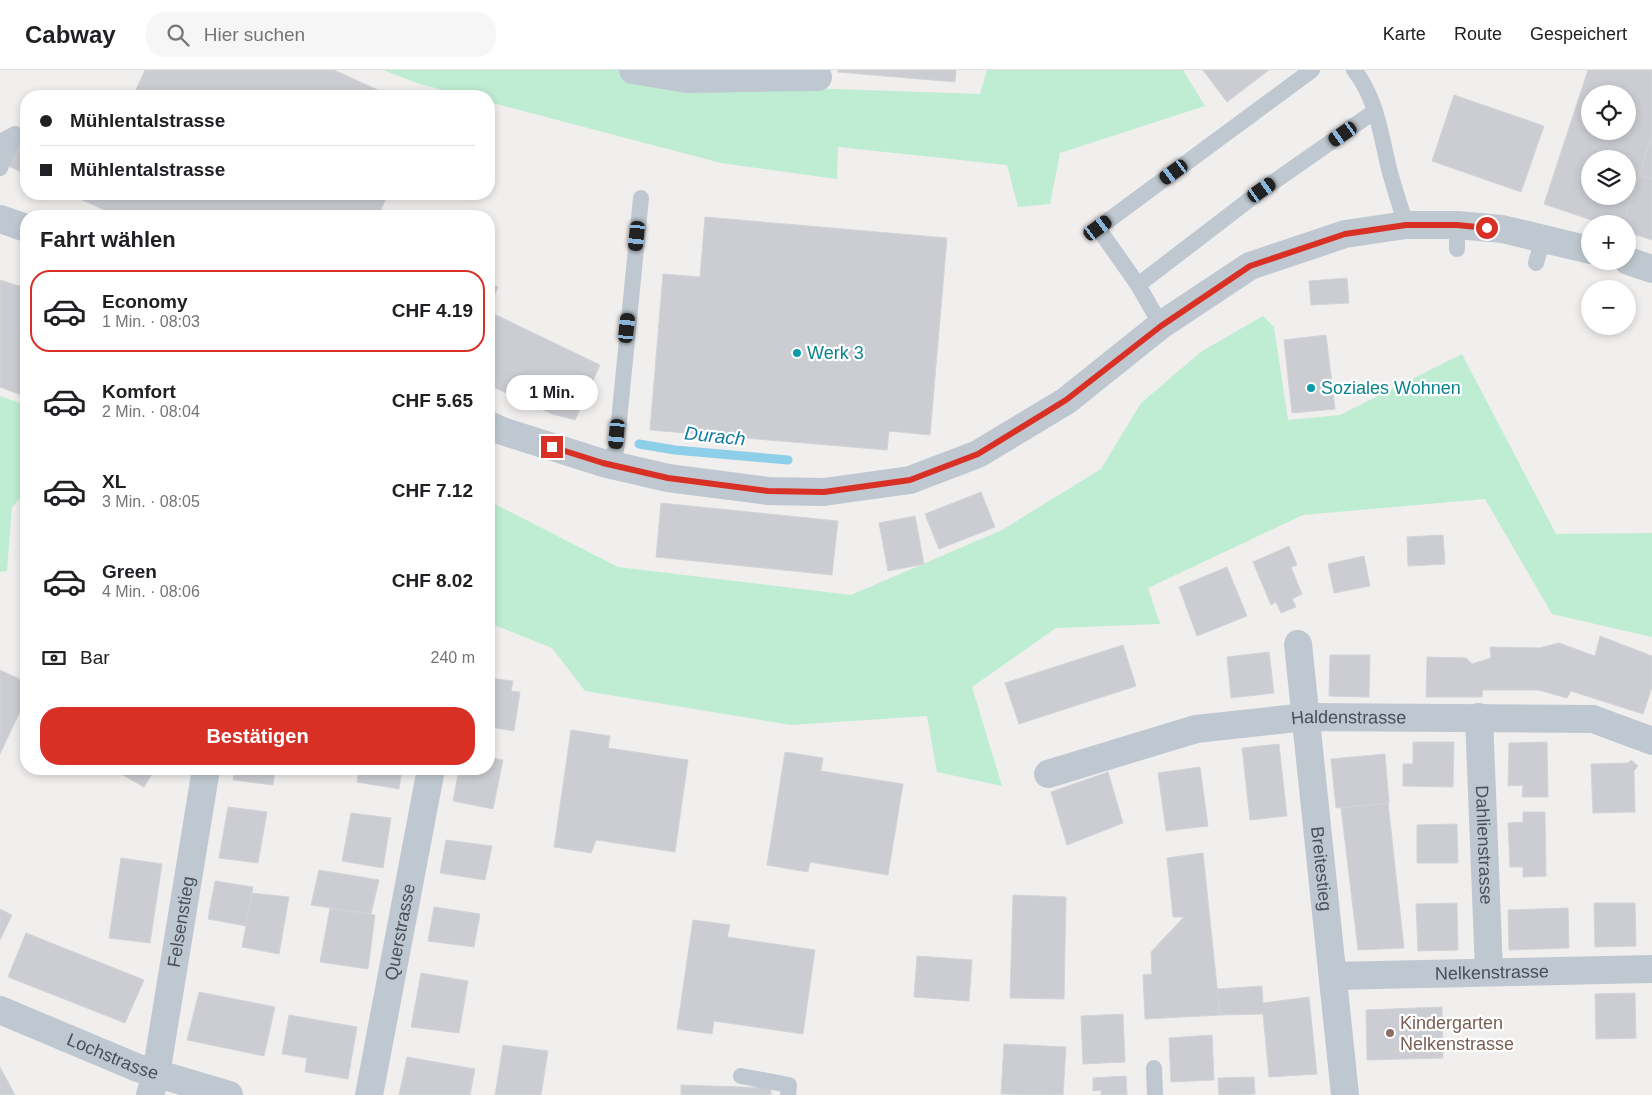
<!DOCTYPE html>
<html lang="de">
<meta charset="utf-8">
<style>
body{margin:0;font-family:Helvetica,sans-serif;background:#f6f6f6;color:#202124;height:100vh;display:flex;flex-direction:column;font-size:19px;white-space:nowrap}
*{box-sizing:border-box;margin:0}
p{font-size:16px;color:#757577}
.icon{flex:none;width:28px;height:28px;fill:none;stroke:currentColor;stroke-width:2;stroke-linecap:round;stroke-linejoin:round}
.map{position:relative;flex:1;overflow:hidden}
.sheet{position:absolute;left:20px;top:140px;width:475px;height:565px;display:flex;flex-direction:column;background:#fff;border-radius:20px;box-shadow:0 2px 8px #0003}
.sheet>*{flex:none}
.guide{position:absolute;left:20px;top:20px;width:475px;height:110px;border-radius:20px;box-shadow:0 2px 8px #0003;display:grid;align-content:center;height:110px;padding:0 20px;background:#fff}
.tools{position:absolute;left:1581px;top:15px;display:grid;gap:10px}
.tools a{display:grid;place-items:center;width:55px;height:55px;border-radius:50%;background:#fff;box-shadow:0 2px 8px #0003;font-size:25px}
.end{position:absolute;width:22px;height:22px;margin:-11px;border:6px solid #d93025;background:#fff;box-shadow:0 0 0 2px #fff}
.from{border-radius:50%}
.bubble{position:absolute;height:35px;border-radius:18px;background:#fff;box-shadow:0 2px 8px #0003;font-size:16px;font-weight:700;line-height:35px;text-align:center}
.car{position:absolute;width:15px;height:30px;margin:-15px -8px;border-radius:6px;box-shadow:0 0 4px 1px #0007;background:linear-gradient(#222 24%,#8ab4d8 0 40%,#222 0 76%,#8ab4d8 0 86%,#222 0)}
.guide b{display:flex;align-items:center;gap:18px;height:48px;font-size:19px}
.guide b+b{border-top:1px solid #e0e0e0}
.guide i{width:12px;height:12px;background:#202124}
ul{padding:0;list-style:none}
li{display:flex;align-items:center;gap:15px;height:82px;margin:0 10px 8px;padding:0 10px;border:2px solid transparent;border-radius:20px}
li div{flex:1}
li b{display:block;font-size:19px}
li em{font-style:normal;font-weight:700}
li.selected{border-color:#d93025}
li>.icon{width:45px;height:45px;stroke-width:1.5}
h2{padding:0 20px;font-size:22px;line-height:60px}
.pay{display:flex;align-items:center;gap:12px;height:55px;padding:0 20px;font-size:19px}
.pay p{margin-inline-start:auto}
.primary-button{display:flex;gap:10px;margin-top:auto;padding:10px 20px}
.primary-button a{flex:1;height:58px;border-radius:20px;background:#d93025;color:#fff;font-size:20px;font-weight:700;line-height:58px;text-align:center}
header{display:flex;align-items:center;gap:30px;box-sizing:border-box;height:70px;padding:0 25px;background:#fff;border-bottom:1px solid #e0e0e0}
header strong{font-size:24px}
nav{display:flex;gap:28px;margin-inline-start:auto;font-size:18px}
.search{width:350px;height:45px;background:#f6f6f6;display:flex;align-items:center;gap:12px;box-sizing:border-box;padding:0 18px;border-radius:20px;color:#757577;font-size:19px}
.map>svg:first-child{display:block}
.green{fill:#beedd3}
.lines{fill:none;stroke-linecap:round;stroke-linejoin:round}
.stream{stroke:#8dcfe8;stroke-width:9}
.building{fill:#cbcdd3;stroke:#d2d4d9;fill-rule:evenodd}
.service{stroke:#bfc8d0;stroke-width:16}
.minor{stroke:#bfc8d0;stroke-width:28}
.tertiary{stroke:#bfc8d0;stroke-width:28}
.route{stroke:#d93025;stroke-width:6}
.culture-dot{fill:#0f9aa8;stroke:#fff;stroke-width:2}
.education-dot{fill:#8d6e63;stroke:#fff;stroke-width:2}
.labels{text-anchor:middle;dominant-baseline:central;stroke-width:4.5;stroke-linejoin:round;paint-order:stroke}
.culture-label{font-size:18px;fill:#0d838f;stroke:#fff;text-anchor:start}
.street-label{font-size:18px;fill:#47505b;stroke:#fff}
.education-label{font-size:18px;fill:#785e54;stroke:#fff;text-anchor:start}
.water-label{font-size:19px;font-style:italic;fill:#127ba2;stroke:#fff}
</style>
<header>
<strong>Cabway</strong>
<div class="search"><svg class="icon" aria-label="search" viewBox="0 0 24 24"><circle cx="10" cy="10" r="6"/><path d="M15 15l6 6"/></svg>Hier suchen</div>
<nav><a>Karte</a><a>Route</a><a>Gespeichert</a></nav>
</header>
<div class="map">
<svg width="1652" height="1025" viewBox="0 0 1652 1025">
<rect width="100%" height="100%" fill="#f1eeee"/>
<!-- green -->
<g class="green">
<polygon points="383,0 775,0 780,17 980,24 987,0 1183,0 1205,36 1060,83 1050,134 1018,137 1007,95 838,77 837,109 721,93 489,32 489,26 466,26 420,14"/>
<polygon points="1263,246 1274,257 1288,350 1340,345 1462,284 1556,464 1652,463 1652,567 1552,544 1485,429 1303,445 1148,518 1160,554 1056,558 972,617 1002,716 937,702 927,646 791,655 585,621 552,578 489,553 489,431 618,497 851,525 1002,460 1101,399 1141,333 1202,281"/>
<polygon points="0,326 26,335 26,422 12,437 7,501 0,502"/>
</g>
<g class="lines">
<!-- stream -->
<polyline class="stream" points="639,374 675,380 788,390"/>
</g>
<!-- building -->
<g class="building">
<polygon points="145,0 334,0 391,26 133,26"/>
<polygon points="838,0 956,0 955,12 838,2"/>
<polygon points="1203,0 1269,0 1227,32"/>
<path d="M 1588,0 L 1652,0 L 1652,66 L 1623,154 L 1603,154 L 1544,134 ZM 1590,24 L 1628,24 L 1628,61 L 1590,61 ZM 1590,89 L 1628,89 L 1628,126 L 1590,126 Z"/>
<polygon points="1454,25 1544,56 1521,122 1432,91"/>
<polygon points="26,57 26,104 8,96"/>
<polygon points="1652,66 1652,109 1639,105"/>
<polygon points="1639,105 1652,109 1652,170 1628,162 1628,154 1623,154"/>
<polygon points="69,124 388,124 378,146 118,146"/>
<polygon points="705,147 947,168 930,365 889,361 887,380 650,360 663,204 700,207"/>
<polygon points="1347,208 1349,233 1311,235 1309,211"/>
<polygon points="0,210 26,218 26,327 0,317"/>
<polygon points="489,212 498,217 489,238 495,240 489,254"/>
<polygon points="494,244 600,295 575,350 552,344 489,315 489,254"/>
<polygon points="1326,265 1335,339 1292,343 1284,270"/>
<polygon points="981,422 995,457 939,479 925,444"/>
<polygon points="661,433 838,451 832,505 656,487"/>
<polygon points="915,446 924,494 888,501 879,453"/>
<polygon points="1443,465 1445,494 1408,496 1407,467"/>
<polygon points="1289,476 1297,495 1291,497 1302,524 1292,529 1296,537 1281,543 1276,532 1271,535 1253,492"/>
<polygon points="1364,486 1370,516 1334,523 1328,494"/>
<polygon points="1227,497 1247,546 1197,566 1179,517"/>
<polygon points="1600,566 1652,586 1652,617 1643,644 1571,621 1567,628 1538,620 1483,620 1482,627 1426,627 1427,587 1466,588 1472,594 1491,588 1490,577 1539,578 1559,573 1595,586"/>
<polygon points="1123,575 1136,616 1019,654 1005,613"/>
<polygon points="1269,582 1274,623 1231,628 1227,587"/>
<polygon points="1330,585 1370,585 1369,627 1329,626"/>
<polygon points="0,600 26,612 26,629 0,684"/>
<polygon points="489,608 513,611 511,621 520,622 514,661 489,657"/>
<polygon points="571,660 610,666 608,678 688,690 675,782 596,770 591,783 554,777"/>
<polygon points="1413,672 1454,672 1453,717 1403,716 1403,694 1413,694"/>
<polygon points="1547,672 1548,727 1522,727 1523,715 1508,716 1509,673"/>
<polygon points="1279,674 1287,746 1250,750 1242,678"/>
<polygon points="785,682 823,688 821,701 903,714 888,805 810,792 808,802 767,795"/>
<polygon points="1385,684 1389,733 1336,738 1331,689"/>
<polygon points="489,687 503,690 493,739 453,731 459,699 489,699"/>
<polygon points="1631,690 1638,696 1634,701 1635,742 1593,743 1591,694 1628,693"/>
<polygon points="1200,697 1208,756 1166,761 1158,703"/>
<polygon points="112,699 155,699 144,717"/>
<polygon points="235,699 275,699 273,715 233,710"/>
<polygon points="359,699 402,699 399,719 357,712"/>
<polygon points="1108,702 1123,753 1067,775 1051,722"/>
<polygon points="1388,733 1404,878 1358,880 1341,738"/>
<polygon points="228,737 267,742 258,793 219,788"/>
<polygon points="1523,742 1545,742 1546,806 1523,807 1523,797 1510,797 1508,753 1523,752"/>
<polygon points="351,743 391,748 383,798 342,791"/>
<polygon points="1457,754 1458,793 1417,793 1417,755"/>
<polygon points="446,770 492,776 485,810 440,803"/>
<polygon points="1203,783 1220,945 1145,949 1143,905 1152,904 1151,882 1184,847 1173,847 1167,788"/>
<polygon points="121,788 162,794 150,873 109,868"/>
<polygon points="319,800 379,810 371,844 311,835"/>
<polygon points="215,811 253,817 246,856 208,849"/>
<polygon points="252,823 289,827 279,884 242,877"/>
<polygon points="1013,825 1066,827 1064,929 1010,928"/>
<polygon points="1457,833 1458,880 1418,881 1416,834"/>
<polygon points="1594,833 1635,833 1636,876 1595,877"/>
<polygon points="434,837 480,844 474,877 428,871"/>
<polygon points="330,838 375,845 368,899 320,892"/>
<polygon points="1568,838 1569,878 1509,880 1508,840"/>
<polygon points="0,839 12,845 0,870"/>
<polygon points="693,850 730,855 727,867 815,880 803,964 714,951 712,964 677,959"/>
<polygon points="26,863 144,910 125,953 8,907"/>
<polygon points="917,886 972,890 969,931 914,927"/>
<polygon points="421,903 468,911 459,963 411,957"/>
<polygon points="1262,916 1263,933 1309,927 1317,1004 1269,1007 1263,944 1220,945 1217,919"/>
<polygon points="199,922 275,937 264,986 187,970"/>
<polygon points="1635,923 1636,968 1596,969 1595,924"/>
<polygon points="1442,937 1443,988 1367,990 1366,940"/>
<polygon points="1123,944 1125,992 1083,994 1081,946"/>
<polygon points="289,945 357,957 348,1009 305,1002 307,988 282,984"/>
<polygon points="1212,965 1214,1010 1171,1012 1169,968"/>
<polygon points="1004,974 1066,977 1063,1025 1001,1024"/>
<polygon points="503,975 548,981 541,1025 495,1025"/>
<polygon points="407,987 475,999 470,1025 399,1025"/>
<polygon points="0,997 15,1025 0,1025"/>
<polygon points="1126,1006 1127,1025 1101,1025 1101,1020 1093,1021 1093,1008"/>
<polygon points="1254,1007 1255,1024 1219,1025 1218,1008"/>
<polygon points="681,1015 771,1018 771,1025 681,1025"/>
</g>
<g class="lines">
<!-- service -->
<g class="service">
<polyline points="1312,0 1098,158 1138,215 1262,120 1375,41"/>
<path d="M 1354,0 C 1376,27 1381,65 1389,99 C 1394,117 1400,136 1406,155"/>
<polyline points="0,72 15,64 0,98"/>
<polyline points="1457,155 1457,179"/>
<polyline points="1536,193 1543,169"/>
<polyline points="1138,215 1161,255"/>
<polyline points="603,393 616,381 641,128"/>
<polyline points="1154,998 1155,1025"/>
<polyline points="741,1006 789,1015 788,1025"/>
</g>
<!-- minor -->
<g class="minor">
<polyline points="633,0 687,9 818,7"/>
<path id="s1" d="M 1298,574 L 1345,1025"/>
<path id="s2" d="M 1479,647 L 1489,901"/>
<path id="s3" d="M 1048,704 L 1196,659 L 1306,647 L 1593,649 L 1652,671"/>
<path id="s4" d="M 1333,906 L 1652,899"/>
<path id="s5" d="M 150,1025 L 156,1004 L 206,699"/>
<path id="s6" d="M 369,1025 L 431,699"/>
</g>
<!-- tertiary -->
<g class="tertiary">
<polyline points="0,149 26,158"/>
<polyline points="1628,191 1652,199"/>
<polyline points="489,355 502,361 603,393 668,408 768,421 824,422 910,410 978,384 1066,331 1161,255 1250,196 1345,164 1406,155 1457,155 1502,159 1590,180"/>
<path id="s7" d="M 0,940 L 138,998 L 229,1025"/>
</g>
</g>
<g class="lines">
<!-- route -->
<polyline class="route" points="552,377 603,393 668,408 768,421 824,422 910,410 978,384 1066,330 1161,256 1250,196 1345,164 1406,155 1457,155 1487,158"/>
</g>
<!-- markers -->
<g class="culture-dot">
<circle cx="797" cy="283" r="5"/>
<circle cx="1311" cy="318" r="5"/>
</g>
<circle class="education-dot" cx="1390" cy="963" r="5"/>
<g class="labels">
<!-- culture labels -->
<g class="culture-label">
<text x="807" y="283">Werk 3</text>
<text x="1321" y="318">Soziales Wohnen</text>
</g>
<!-- street labels -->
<g class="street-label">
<text stroke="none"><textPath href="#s3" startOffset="308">Haldenstrasse</textPath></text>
<text stroke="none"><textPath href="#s2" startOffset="128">Dahlienstrasse</textPath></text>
<text stroke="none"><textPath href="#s1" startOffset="226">Breitestieg</textPath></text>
<text stroke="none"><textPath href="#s5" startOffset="176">Felsenstieg</textPath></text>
<text stroke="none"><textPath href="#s6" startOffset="166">Querstrasse</textPath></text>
<text stroke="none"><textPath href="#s4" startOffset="159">Nelkenstrasse</textPath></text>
<text stroke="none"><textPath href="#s7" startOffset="122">Lochstrasse</textPath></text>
</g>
<!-- education labels -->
<g class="education-label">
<text x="1400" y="953">Kindergarten<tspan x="1400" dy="21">Nelkenstrasse</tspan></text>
</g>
<!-- water labels -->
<g class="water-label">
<text transform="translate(715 366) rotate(6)">Durach</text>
</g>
</g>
</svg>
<div class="tools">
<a><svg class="icon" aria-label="locate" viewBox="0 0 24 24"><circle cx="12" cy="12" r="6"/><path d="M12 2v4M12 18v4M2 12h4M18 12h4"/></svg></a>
<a><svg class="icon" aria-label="layers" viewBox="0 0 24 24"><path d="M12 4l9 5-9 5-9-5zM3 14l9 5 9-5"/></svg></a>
<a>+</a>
<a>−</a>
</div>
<i class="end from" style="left:1487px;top:158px"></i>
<i class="end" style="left:552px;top:377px"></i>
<div class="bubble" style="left:506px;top:305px;width:92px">1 Min.</div>
<i class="car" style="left:1343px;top:64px;rotate:235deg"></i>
<i class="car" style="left:1174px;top:102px;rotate:234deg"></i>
<i class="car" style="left:1262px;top:120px;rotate:55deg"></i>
<i class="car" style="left:1098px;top:158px;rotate:54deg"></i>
<i class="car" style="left:637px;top:166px;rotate:186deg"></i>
<i class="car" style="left:627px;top:258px;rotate:6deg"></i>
<i class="car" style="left:617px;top:364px;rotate:185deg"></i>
<div class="guide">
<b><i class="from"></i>Mühlentalstrasse</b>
<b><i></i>Mühlentalstrasse</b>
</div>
<section class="sheet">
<h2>Fahrt wählen</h2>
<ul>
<li class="selected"><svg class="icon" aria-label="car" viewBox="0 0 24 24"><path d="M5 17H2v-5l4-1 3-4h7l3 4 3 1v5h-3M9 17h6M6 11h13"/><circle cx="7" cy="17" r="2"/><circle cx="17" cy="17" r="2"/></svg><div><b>Economy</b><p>1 Min. · 08:03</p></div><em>CHF 4.19</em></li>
<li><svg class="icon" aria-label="car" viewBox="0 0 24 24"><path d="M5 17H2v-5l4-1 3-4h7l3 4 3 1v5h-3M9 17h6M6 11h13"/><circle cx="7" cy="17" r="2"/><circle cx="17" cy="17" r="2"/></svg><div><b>Komfort</b><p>2 Min. · 08:04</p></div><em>CHF 5.65</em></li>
<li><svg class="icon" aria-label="car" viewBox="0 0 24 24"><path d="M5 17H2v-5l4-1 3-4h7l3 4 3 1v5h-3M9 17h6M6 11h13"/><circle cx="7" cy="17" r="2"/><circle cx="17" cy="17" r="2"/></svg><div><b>XL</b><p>3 Min. · 08:05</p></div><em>CHF 7.12</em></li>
<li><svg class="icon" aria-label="car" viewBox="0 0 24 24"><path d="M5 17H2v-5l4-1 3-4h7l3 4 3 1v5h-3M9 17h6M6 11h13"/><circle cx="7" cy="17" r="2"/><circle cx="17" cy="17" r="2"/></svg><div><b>Green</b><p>4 Min. · 08:06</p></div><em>CHF 8.02</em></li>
</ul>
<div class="pay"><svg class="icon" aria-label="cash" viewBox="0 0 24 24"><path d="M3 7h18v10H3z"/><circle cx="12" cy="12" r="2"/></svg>Bar<p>240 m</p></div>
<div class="primary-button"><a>Bestätigen</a></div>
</section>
</div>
